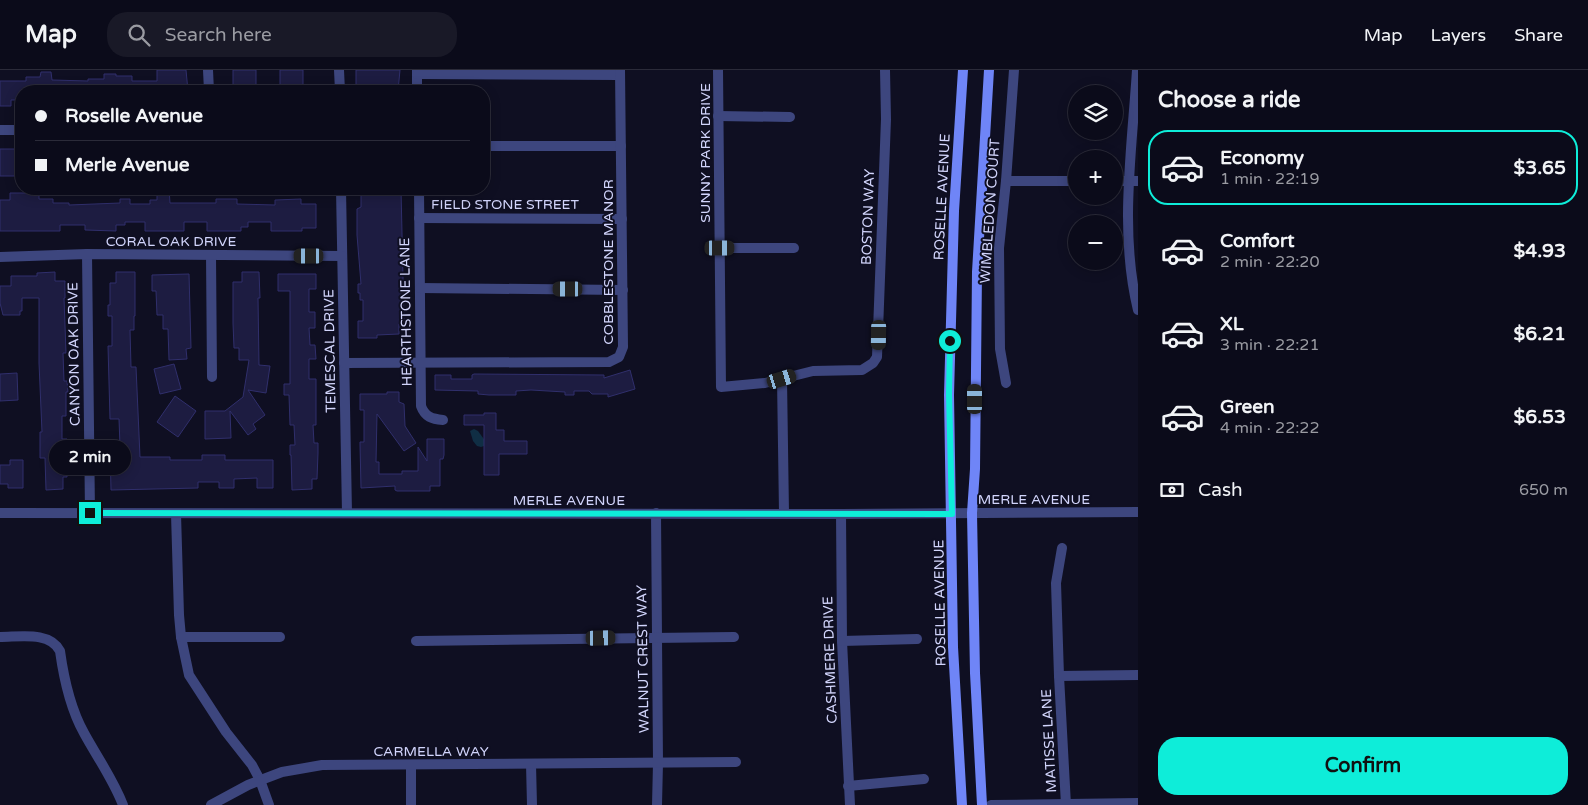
<!DOCTYPE html>
<meta charset="utf-8">
<style>
body{margin:0;font-family:"Varela Round",sans-serif;background:#191927;color:#f1f3f6;height:100vh;display:flex;flex-direction:column;font-size:19px;white-space:nowrap}
*{box-sizing:border-box;margin:0}
p{font-size:16px;color:#9a9ba2}
.icon{flex:none;width:28px;height:28px;fill:none;stroke:currentColor;stroke-width:2;stroke-linecap:round;stroke-linejoin:round}
.map{position:relative;flex:1;overflow:hidden}
.drawer{display:flex;flex-direction:column;background:#0b0b1a;width:450px}
.drawer>*{flex:none}
.hud{position:absolute;left:15px;top:15px;width:475px;height:110px;border-radius:20px;box-shadow:0 2px 12px #0003,0 0 0 1px #2b2b39;display:grid;align-content:center;height:110px;padding:0 20px;background:#0b0b1a}
.fabs{position:absolute;left:1068px;top:15px;display:grid;gap:10px}
.fabs a{display:grid;place-items:center;width:55px;height:55px;border-radius:50%;background:#0b0b1a;box-shadow:0 2px 12px #0003,0 0 0 1px #2b2b39;font-size:25px}
.end{position:absolute;width:22px;height:22px;margin:-11px;border:6px solid #0eedd9;background:#111;box-shadow:0 0 0 2px #111}
.from{border-radius:50%}
.bubble{position:absolute;height:35px;border-radius:18px;background:#0b0b1a;box-shadow:0 2px 12px #0003,0 0 0 1px #2b2b39;font-size:16px;font-weight:700;line-height:35px;text-align:center}
.car{position:absolute;width:15px;height:30px;margin:-15px -8px;border-radius:6px;box-shadow:0 0 4px 1px #0007;background:linear-gradient(#222 24%,#8ab4d8 0 40%,#222 0 76%,#8ab4d8 0 86%,#222 0)}
.hud b{display:flex;align-items:center;gap:18px;height:48px;font-size:19px}
.hud b+b{border-top:1px solid #2b2b39}
.hud i{width:12px;height:12px;background:#f1f3f6}
ul{padding:0;list-style:none}
li{display:flex;align-items:center;gap:15px;height:75px;margin:0 10px 8px;padding:0 10px;border:2px solid transparent;border-radius:20px}
li div{flex:1}
li b{display:block;font-size:19px}
li em{font-style:normal;font-weight:700}
li.selected{border-color:#0eedd9}
li>.icon{width:45px;height:45px;stroke-width:1.5}
h2{padding:0 20px;font-size:22px;line-height:60px}
.pay{display:flex;align-items:center;gap:12px;height:55px;padding:0 20px;font-size:19px}
.pay p{margin-inline-start:auto}
.cta{display:flex;gap:10px;margin-top:auto;padding:10px 20px}
.cta a{flex:1;height:58px;border-radius:20px;background:#0eedd9;color:#111;font-size:20px;font-weight:700;line-height:58px;text-align:center}
header{display:flex;align-items:center;gap:30px;box-sizing:border-box;height:70px;padding:0 25px;background:#0b0b1a;border-bottom:1px solid #2b2b39}
header strong{font-size:24px}
nav{display:flex;gap:28px;margin-inline-start:auto;font-size:18px}
.search{width:350px;height:45px;background:#191927;display:flex;align-items:center;gap:12px;box-sizing:border-box;padding:0 18px;border-radius:20px;color:#9a9ba2;font-size:19px}
main{display:flex;flex:1;min-height:0}
.map>svg:first-child{display:block}
.water{fill:#102e44}
.building{fill:#1d1c41;stroke:#302f6c}
.lines{fill:none;stroke-linecap:round;stroke-linejoin:round}
.minor{stroke:#3d467e;stroke-width:10}
.tertiary{stroke:#3d467e;stroke-width:10}
.secondary{stroke:#6f85f7;stroke-width:10}
.route{stroke:#0eedd9;stroke-width:6}
.labels{text-anchor:middle;dominant-baseline:central;stroke-width:4;stroke-linejoin:round;paint-order:stroke}
.street-label{font-size:14px;fill:#d2d5fc;stroke:#0f0f22}
</style>
<header>
<strong>Map</strong>
<div class="search"><svg class="icon" aria-label="search" viewBox="0 0 24 24"><circle cx="10" cy="10" r="6"/><path d="M15 15l6 6"/></svg>Search here</div>
<nav><a>Map</a><a>Layers</a><a>Share</a></nav>
</header>
<main>
<div class="map">
<svg width="1138" height="735" viewBox="0 0 1138 735">
<rect width="100%" height="100%" fill="#0f0f22"/>
<!-- water -->
<polygon class="water" points="474,359 478,361 486,372 484,376 481,377 477,376 473,371 470,361"/>
<!-- building -->
<g class="building">
<polygon points="157,0 186,0 188,21 21,21 21,30 11,30 11,36 0,36 0,11 26,11 26,7 40,7 41,2 51,2 52,10 88,11 88,9 104,9 104,4 116,4 116,6 132,6 132,11 157,11"/>
<rect x="233" y="0" width="23" height="21"/>
<rect x="280" y="0" width="23" height="21"/>
<polygon points="356,0 400,0 398,21 356,21"/>
<polygon points="0,79 21,79 21,104 16,104 16,106 0,106"/>
<polygon points="157,119 169,119 170,133 216,133 216,129 237,129 237,134 275,135 275,130 301,129 301,134 316,134 316,158 302,158 302,161 271,161 271,152 248,152 248,157 241,157 241,161 207,161 207,152 184,152 184,161 145,161 145,152 125,152 125,155 116,155 116,161 85,160 85,155 60,155 60,161 0,161 0,130 10,130 10,123 39,123 39,129 53,129 53,133 69,133 69,135 120,133 120,129 130,129 130,134 150,134 150,130 157,130"/>
<polygon points="361,119 401,119 404,252 399,254 399,264 377,265 377,268 358,268 358,251 363,251 363,230 360,230 360,223 358,223 358,214 361,214 357,165 357,139 361,137"/>
<polygon points="55,202 55,211 65,211 65,228 64,228 66,283 63,283 64,311 67,311 68,322 66,322 66,346 62,346 62,369 67,369 67,407 63,407 63,419 46,420 45,388 40,388 40,362 42,362 39,293 39,228 22,228 22,241 20,241 20,245 3,245 0,233 0,216 11,216 11,206 37,206 37,203"/>
<polygon points="116,202 135,202 135,246 134,246 134,260 130,260 131,297 136,297 140,387 170,387 170,390 202,390 202,385 225,385 225,390 273,390 273,418 257,418 257,408 234,409 234,418 219,418 219,412 198,412 198,418 111,420 110,377 120,376 119,349 110,349 108,276 112,276 112,246 108,246 108,235 110,235 110,213 116,213"/>
<polygon points="242,202 259,202 260,228 258,228 259,295 270,296 266,323 248,320 265,345 253,354 256,359 248,365 230,341 231,368 205,369 205,341 225,341 243,327 249,290 239,290 239,278 234,278 233,253 233,212 242,212"/>
<polygon points="189,204 191,278 186,279 187,289 169,290 168,259 163,259 163,245 157,245 156,221 152,221 152,205"/>
<polygon points="278,204 316,204 316,219 309,219 309,242 315,242 315,258 309,258 310,275 315,275 316,289 309,289 309,309 316,309 316,355 313,355 314,373 318,373 318,383 317,409 312,409 312,419 292,420 291,385 290,385 290,375 295,375 294,355 290,355 289,325 284,325 284,314 290,314 290,221 278,221"/>
<polygon points="174,294 181,319 160,324 154,299"/>
<polygon points="630,300 635,319 608,327 608,324 592,324 589,321 574,321 574,325 565,325 565,322 531,320 516,321 516,325 489,325 478,324 478,321 435,320 435,305 451,305 451,309 472,309 472,305 474,304 604,305 604,308"/>
<polygon points="17,303 18,330 0,331 0,304"/>
<polygon points="387,322 399,322 399,332 404,334 405,356 416,373 404,381 377,344 376,392 379,392 379,404 402,404 402,401 418,401 418,377 427,391 427,369 444,369 444,385 443,389 440,389 440,416 430,416 430,421 397,421 395,420 395,416 361,418 360,374 360,372 364,372 364,340 360,340 360,324 387,324"/>
<polygon points="175,326 196,341 178,367 157,352"/>
<polygon points="484,343 496,343 496,360 504,360 504,371 527,371 527,384 499,384 499,405 484,405 484,355 464,355 464,345 484,345"/>
<polygon points="10,390 23,390 23,418 8,418 8,414 0,414 0,395 10,395"/>
</g>
<g class="lines">
<!-- minor -->
<g class="minor">
<polyline points="208,0 209,21"/>
<polyline points="339,0 340,21"/>
<polyline points="417,0 417,21"/>
<polyline points="718,0 721,317 765,313 813,301 862,300 873,293 877,287 886,49 885,0"/>
<path d="M 1137,0 C 1132,79 1119,162 1138,240"/>
<polyline points="417,4 620,5"/>
<polyline points="718,46 790,47"/>
<polyline points="0,60 21,60"/>
<polyline points="484,76 621,76"/>
<polyline points="1006,111 1076,111"/>
<polyline points="1114,111 1138,111"/>
<polyline points="341,119 347,443"/>
<path d="M 419,119 L 421,336 C 425,347 432,349 443,350"/>
<polyline points="419,148 622,149"/>
<polyline points="720,178 794,178"/>
<polyline points="87,184 90,443"/>
<polyline points="211,185 212,307"/>
<polyline points="0,187 87,184 342,186"/>
<polyline points="420,218 623,220"/>
<polyline points="344,293 609,292 619,287 623,277 620,0"/>
<polyline points="782,309 784,443"/>
<polyline points="1006,313 1000,279 999,178 1006,111 1014,0"/>
<polyline points="656,443 658,693 657,735"/>
<polyline points="176,444 179,545 181,567 189,605 226,662 252,695 260,710 269,735"/>
<polyline points="841,444 842,571 850,735"/>
<polyline points="1062,478 1056,513 1059,606 1066,735"/>
<path d="M 0,567 C 20,567 50,561 60,581 C 64,610 70,638 84,663 C 97,687 113,709 123,735"/>
<polyline points="181,567 280,567"/>
<polyline points="416,571 734,567"/>
<polyline points="842,571 917,569"/>
<polyline points="1059,606 1138,605"/>
<polyline points="531,694 532,735"/>
<polyline points="411,695 411,735"/>
<polyline points="848,716 924,709"/>
<polyline points="211,735 248,715 282,702 322,695 736,692"/>
<polyline points="991,735 1138,733"/>
</g>
<!-- tertiary -->
<polyline class="tertiary" points="0,443 841,444 1138,442"/>
<!-- secondary -->
<g class="secondary">
<polyline points="962,735 953,577 949,325 954,141 963,0"/>
<polyline points="982,735 975,603 972,443 975,399 977,202 989,0"/>
</g>
</g>
<g class="lines">
<!-- route -->
<polyline class="route" points="90,443 952,444 949,324 950,271"/>
</g>
<g class="labels">
<!-- street labels -->
<g class="street-label">
<text transform="translate(705 83) rotate(-90)">SUNNY PARK DRIVE</text>
<text transform="translate(942 127) rotate(-87)">ROSELLE AVENUE</text>
<text x="505" y="134">FIELD STONE STREET</text>
<text transform="translate(990 141) rotate(-86)">WIMBLEDON COURT</text>
<text transform="translate(868 147) rotate(-88)">BOSTON WAY</text>
<text x="171" y="171">CORAL OAK DRIVE</text>
<text transform="translate(608 192) rotate(-90)">COBBLESTONE MANOR</text>
<text transform="translate(406 242) rotate(-91)">HEARTHSTONE LANE</text>
<text transform="translate(330 281) rotate(-91)">TEMESCAL DRIVE</text>
<text transform="translate(74 284) rotate(-91)">CANYON OAK DRIVE</text>
<text x="1034" y="429">MERLE AVENUE</text>
<text x="569" y="430">MERLE AVENUE</text>
<text transform="translate(940 533) rotate(-91)">ROSELLE AVENUE</text>
<text transform="translate(643 589) rotate(-91)">WALNUT CREST WAY</text>
<text transform="translate(830 590) rotate(-92)">CASHMERE DRIVE</text>
<text transform="translate(1049 671) rotate(-93)">MATISSE LANE</text>
<text x="431" y="681">CARMELLA WAY</text>
</g>
</g>
</svg>
<div class="fabs">
<a><svg class="icon" aria-label="layers" viewBox="0 0 24 24"><path d="M12 4l9 5-9 5-9-5zM3 14l9 5 9-5"/></svg></a>
<a>+</a>
<a>−</a>
</div>
<i class="end from" style="left:950px;top:271px"></i>
<i class="end" style="left:90px;top:443px"></i>
<div class="bubble" style="left:49px;top:370px;width:82px">2 min</div>
<i class="car" style="left:720px;top:178px;rotate:90deg"></i>
<i class="car" style="left:309px;top:186px;rotate:270deg"></i>
<i class="car" style="left:568px;top:219px;rotate:270deg"></i>
<i class="car" style="left:879px;top:265px;rotate:181deg"></i>
<i class="car" style="left:782px;top:309px;rotate:73deg"></i>
<i class="car" style="left:975px;top:329px;rotate:0deg"></i>
<i class="car" style="left:601px;top:568px;rotate:89deg"></i>
<div class="hud">
<b><i class="from"></i>Roselle Avenue</b>
<b><i></i>Merle Avenue</b>
</div>
</div>
<section class="drawer">
<h2>Choose a ride</h2>
<ul>
<li class="selected"><svg class="icon" aria-label="car" viewBox="0 0 24 24"><path d="M5 17H2v-5l4-1 3-4h7l3 4 3 1v5h-3M9 17h6M6 11h13"/><circle cx="7" cy="17" r="2"/><circle cx="17" cy="17" r="2"/></svg><div><b>Economy</b><p>1 min · 22:19</p></div><em>$3.65</em></li>
<li><svg class="icon" aria-label="car" viewBox="0 0 24 24"><path d="M5 17H2v-5l4-1 3-4h7l3 4 3 1v5h-3M9 17h6M6 11h13"/><circle cx="7" cy="17" r="2"/><circle cx="17" cy="17" r="2"/></svg><div><b>Comfort</b><p>2 min · 22:20</p></div><em>$4.93</em></li>
<li><svg class="icon" aria-label="car" viewBox="0 0 24 24"><path d="M5 17H2v-5l4-1 3-4h7l3 4 3 1v5h-3M9 17h6M6 11h13"/><circle cx="7" cy="17" r="2"/><circle cx="17" cy="17" r="2"/></svg><div><b>XL</b><p>3 min · 22:21</p></div><em>$6.21</em></li>
<li><svg class="icon" aria-label="car" viewBox="0 0 24 24"><path d="M5 17H2v-5l4-1 3-4h7l3 4 3 1v5h-3M9 17h6M6 11h13"/><circle cx="7" cy="17" r="2"/><circle cx="17" cy="17" r="2"/></svg><div><b>Green</b><p>4 min · 22:22</p></div><em>$6.53</em></li>
</ul>
<div class="pay"><svg class="icon" aria-label="cash" viewBox="0 0 24 24"><path d="M3 7h18v10H3z"/><circle cx="12" cy="12" r="2"/></svg>Cash<p>650 m</p></div>
<div class="cta"><a>Confirm</a></div>
</section>
</main>
